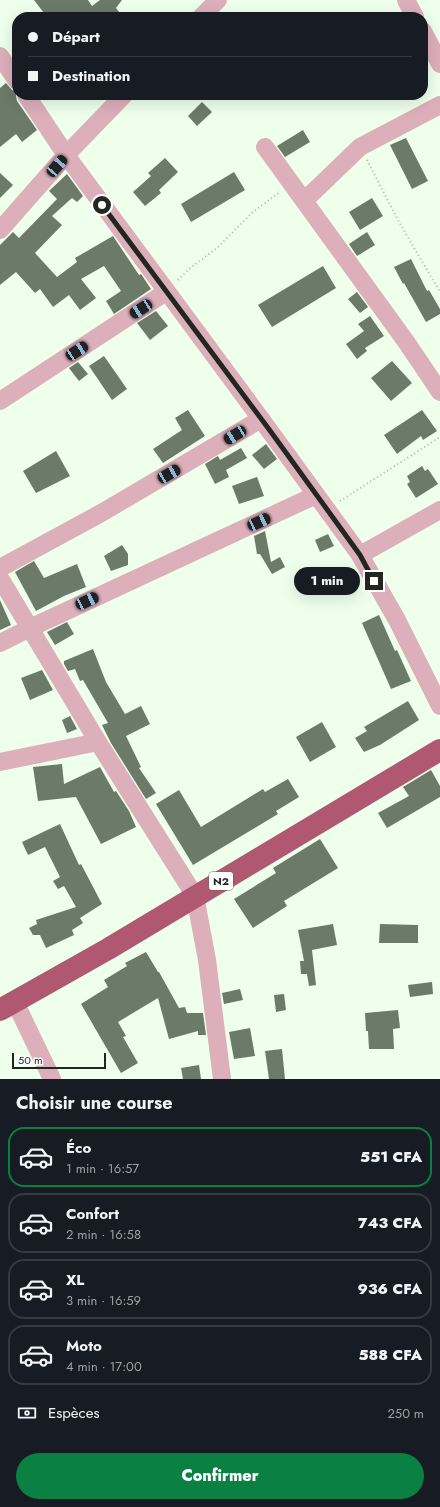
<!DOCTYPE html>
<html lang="fr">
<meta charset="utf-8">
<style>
body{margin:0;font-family:Jost,sans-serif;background:#242831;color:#f1f3f6;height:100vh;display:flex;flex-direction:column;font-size:15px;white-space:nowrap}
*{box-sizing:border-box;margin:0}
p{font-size:13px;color:#9ea1a6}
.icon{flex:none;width:22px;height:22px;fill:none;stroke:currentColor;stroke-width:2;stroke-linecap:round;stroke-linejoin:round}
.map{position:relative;height:1079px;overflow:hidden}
.sheet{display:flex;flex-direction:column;background:#171b24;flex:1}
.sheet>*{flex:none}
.hud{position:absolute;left:12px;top:12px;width:416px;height:88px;border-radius:16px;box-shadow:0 4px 16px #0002;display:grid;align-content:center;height:88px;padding:0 16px;background:#171b24}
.scale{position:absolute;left:12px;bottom:10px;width:94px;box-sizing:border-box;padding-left:4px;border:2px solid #212720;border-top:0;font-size:11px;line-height:14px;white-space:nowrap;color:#212720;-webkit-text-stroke:3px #fff;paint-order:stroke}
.end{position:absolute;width:18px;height:18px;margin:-9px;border:5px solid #212720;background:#fff;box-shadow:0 0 0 2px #fff}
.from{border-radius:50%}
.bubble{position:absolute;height:28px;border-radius:14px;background:#171b24;box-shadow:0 4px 16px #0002;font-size:13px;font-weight:800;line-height:28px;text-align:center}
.car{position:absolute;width:12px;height:24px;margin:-12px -6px;border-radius:5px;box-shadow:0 0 3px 1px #0007;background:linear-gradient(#222 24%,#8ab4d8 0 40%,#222 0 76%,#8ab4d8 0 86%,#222 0)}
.hud b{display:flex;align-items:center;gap:14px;height:38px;font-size:15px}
.hud b+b{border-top:1px solid #363941}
.hud i{width:10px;height:10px;background:#f1f3f6}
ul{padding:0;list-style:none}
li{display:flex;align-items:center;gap:12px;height:60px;margin:0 8px 6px;padding:0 8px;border:2px solid #363941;border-radius:16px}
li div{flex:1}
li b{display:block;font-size:15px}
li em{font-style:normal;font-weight:800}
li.active{border-color:#0b8043}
li>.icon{width:36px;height:36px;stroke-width:1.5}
h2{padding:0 16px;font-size:18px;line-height:48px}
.pay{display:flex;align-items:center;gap:10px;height:44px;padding:0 16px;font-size:15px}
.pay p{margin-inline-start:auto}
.action{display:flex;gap:8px;margin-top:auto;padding:8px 16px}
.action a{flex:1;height:46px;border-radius:24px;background:#0b8043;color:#fff;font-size:16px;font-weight:800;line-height:46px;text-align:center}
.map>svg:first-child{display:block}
.building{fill:#6b7a69}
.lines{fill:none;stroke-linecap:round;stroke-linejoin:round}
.path{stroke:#aab7a8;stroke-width:2;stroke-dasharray:1 3;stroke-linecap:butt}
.minor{stroke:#dcafba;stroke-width:18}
.highway{stroke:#b05771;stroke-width:22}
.route{stroke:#212720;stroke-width:5}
.labels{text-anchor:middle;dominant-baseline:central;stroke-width:3;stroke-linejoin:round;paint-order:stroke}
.shield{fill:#fff;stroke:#646863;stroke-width:1}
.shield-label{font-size:11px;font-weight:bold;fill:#212720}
</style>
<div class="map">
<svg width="440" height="1079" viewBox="0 0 440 1079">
<rect width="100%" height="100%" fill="#eeffec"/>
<!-- building -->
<g class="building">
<polygon points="34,0 88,0 92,6 100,0 122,0 116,8 123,17 47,17"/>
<polygon points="6,83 12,90 16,91 16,96 17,101 37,130 22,142 16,134 0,147 0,88"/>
<polygon points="202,102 212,112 197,126 188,116"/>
<polygon points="303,130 310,142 285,157 277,146"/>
<polygon points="406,138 428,181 412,189 390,145"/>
<polygon points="165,158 178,172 159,190 161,193 145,206 133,192 151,176 148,173"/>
<polygon points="234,172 245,190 191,222 181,204"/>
<polygon points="0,173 13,185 0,198"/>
<polygon points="67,174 83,196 77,202 72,198 52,216 62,225 35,253 57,277 77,262 75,258 113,236 139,275 141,274 151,289 114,314 106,301 121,291 104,266 81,279 96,298 80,310 69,295 53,307 40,289 35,293 16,272 0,285 0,245 13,232 19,238 57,199 49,191"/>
<polygon points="372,198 383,216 360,230 349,212"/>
<polygon points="367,232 375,245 357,256 349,244"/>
<polygon points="411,259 427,291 429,290 440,309 440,314 426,322 404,283 403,284 394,267"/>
<polygon points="323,266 336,288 272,327 258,305"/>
<polygon points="357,292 368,307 360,313 348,299"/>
<polygon points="156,311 168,326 150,340 137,323"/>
<polygon points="370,316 384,336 365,348 367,351 357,359 346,344 364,331 358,324"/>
<polygon points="104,356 127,389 112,400 89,366"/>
<polygon points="392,361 412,383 391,401 371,378"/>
<polygon points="78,362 88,374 79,381 69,368"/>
<polygon points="188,410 205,436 163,463 153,449 182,430 175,418"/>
<polygon points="422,410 437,431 423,440 421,436 397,454 384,435"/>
<polygon points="266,444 277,459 264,469 252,455"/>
<polygon points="241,448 247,458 226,470 229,477 215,484 205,464 218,456 220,460"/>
<polygon points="56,451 70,476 36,493 23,471"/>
<polygon points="422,466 425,471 428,469 438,484 416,498 407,484 410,482 407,476"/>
<polygon points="257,477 264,496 239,504 232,486"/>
<polygon points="265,531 271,562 280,557 285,567 272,574 260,554 257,554 254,536"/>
<polygon points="328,534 334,546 320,552 315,540"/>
<polygon points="122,545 128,554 128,565 111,571 104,556"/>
<polygon points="34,561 44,578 77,564 86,587 64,596 36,611 15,572"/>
<polygon points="0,600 11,625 0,630"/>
<polygon points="379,615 395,651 397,650 411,681 391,689 362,623"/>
<polygon points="67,622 74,634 55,645 47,632"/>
<polygon points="93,649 106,682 125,714 141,706 150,724 126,736 141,767 139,768 156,793 146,799 111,743 102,725 108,723 83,680 80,681 75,669 68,671 64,664 64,661"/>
<polygon points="42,670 53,690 30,700 21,678"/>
<polygon points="408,701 419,720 380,745 364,752 355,738 367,731 364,727"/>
<polygon points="70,716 77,729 67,733 62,720"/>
<polygon points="322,722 336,747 310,762 296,737"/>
<polygon points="62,764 64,784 100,767 114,792 116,791 129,811 136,827 101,844 76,797 38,801 33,767"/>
<polygon points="431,770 440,786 440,797 387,828 378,813 409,796 403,787"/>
<polygon points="288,779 299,797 276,811 278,814 193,865 156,804 179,790 201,827 263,789 265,792"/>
<polygon points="60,824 79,865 81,864 102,904 80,918 83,923 72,930 74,935 46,948 40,935 33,935 29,928 37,924 36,920 76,907 64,886 58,889 53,881 60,877 45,847 28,855 22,842"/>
<polygon points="320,839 338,868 284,901 287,906 253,928 234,899 276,873 273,868"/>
<polygon points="333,924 337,945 312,950 316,985 309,986 307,974 301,974 300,961 304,961 298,930"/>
<polygon points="380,924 418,925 418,943 379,943"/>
<polygon points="146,952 158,972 159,972 179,1008 185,1007 187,1013 203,1013 206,1035 198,1035 198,1031 169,1039 158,998 118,1022 126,1036 123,1037 138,1063 121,1073 81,1004 108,987 104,980 127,966 125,963"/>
<polygon points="432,982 433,994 410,997 408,985"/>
<polygon points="240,989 243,1000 224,1004 222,993"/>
<polygon points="284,994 286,1010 276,1012 274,995"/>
<polygon points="398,1010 400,1028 393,1029 394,1049 369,1049 368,1031 366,1031 365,1013"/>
<polygon points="250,1028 255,1056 234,1059 229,1032"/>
<polygon points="282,1049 285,1079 269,1079 265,1051"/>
<polygon points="199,1065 201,1079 183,1079 181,1068"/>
</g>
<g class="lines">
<!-- path -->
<g class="path">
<polyline points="367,160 399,222 440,292"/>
<polyline points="178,280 189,269 217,248 253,212 280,192"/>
<polyline points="340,501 440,437"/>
</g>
<!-- minor -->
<g class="minor">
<polyline points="406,0 415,17"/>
<polyline points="201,17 218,0"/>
<polyline points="423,31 440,64"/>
<polyline points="0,56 17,81"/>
<polyline points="265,147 407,343 440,392"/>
<polyline points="305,200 360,147 440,105"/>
<polyline points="0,230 66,155 124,95"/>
<polyline points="0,401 166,292"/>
<polyline points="261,419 360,555 397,620 440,706"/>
<polyline points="360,555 440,510"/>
<polyline points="0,568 103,512 261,419 66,155 26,95"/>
<polyline points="0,578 98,742 195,896 207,960 222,1079"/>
<polyline points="0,643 30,628 316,495"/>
<polyline points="0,762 98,742"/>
<polyline points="15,1002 52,1079"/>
</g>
<!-- highway -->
<polyline class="highway" points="0,1010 108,949 440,750"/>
</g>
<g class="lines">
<!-- route -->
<polyline class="route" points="102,205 271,432 360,555 374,581"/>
</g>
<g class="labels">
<!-- shield labels -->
<rect class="shield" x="209" y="872" width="24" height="18" rx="3"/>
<g class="shield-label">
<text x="221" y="881">N2</text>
</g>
</g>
</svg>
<div class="scale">50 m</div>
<i class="end from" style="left:102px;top:205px"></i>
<i class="end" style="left:374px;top:581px"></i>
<div class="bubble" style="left:294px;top:567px;width:66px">1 min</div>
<i class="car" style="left:57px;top:166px;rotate:41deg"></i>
<i class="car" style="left:141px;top:309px;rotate:237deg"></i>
<i class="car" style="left:77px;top:351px;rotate:57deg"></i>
<i class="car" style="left:235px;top:435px;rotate:239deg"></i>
<i class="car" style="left:169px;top:474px;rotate:60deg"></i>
<i class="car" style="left:259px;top:522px;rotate:65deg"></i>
<i class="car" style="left:87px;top:601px;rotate:65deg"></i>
<div class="hud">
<b><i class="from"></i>Départ</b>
<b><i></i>Destination</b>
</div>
</div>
<section class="sheet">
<h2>Choisir une course</h2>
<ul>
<li class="active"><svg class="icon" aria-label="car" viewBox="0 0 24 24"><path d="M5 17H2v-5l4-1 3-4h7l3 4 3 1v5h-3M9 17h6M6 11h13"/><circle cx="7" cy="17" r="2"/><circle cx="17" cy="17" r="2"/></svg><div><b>Éco</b><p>1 min · 16:57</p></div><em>551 CFA</em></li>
<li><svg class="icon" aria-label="car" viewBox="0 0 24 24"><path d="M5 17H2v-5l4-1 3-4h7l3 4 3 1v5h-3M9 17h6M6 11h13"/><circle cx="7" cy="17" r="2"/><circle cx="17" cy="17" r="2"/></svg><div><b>Confort</b><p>2 min · 16:58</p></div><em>743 CFA</em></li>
<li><svg class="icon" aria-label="car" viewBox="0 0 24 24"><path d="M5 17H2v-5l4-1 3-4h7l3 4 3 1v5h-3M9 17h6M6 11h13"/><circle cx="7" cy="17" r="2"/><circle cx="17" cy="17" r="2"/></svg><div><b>XL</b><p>3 min · 16:59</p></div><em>936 CFA</em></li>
<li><svg class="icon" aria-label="car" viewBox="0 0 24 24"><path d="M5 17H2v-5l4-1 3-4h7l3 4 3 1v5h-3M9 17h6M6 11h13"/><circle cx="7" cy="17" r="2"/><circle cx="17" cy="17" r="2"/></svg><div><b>Moto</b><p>4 min · 17:00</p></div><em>588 CFA</em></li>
</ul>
<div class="pay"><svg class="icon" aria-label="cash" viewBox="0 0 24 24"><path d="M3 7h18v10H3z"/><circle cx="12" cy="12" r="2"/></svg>Espèces<p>250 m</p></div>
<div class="action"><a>Confirmer</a></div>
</section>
